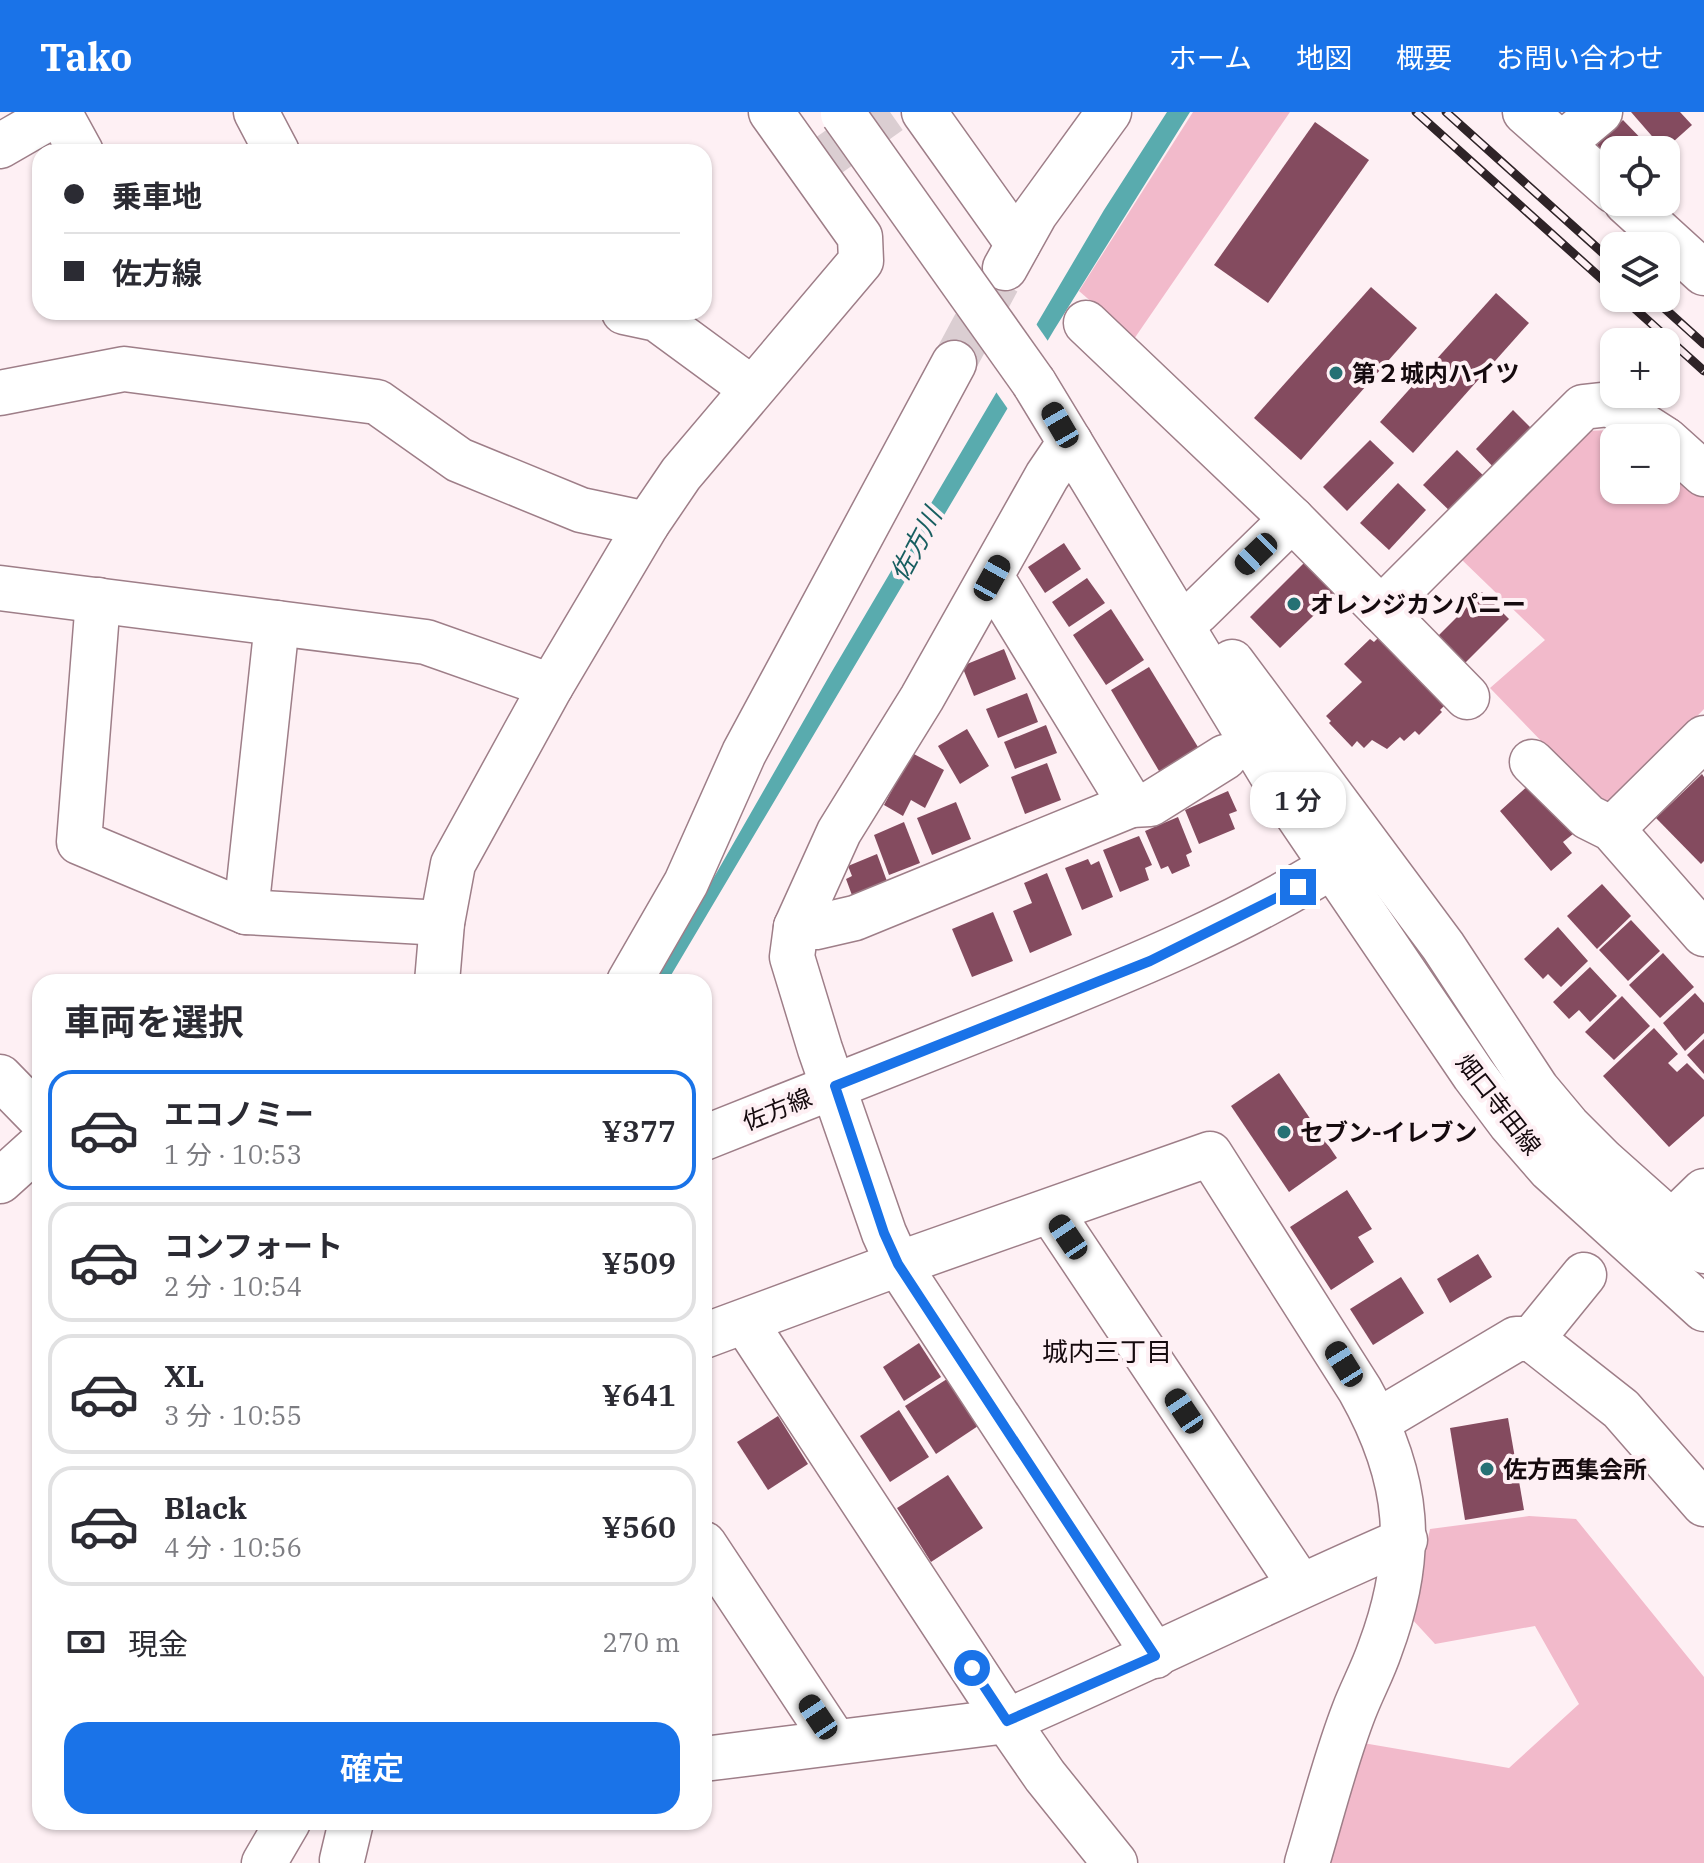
<!DOCTYPE html>
<html lang="ja">
<meta charset="utf-8">
<style>
body{margin:0;font-family:"IBM Plex Serif","Noto Sans JP",serif;background:#f2f2f3;color:#2b2b33;height:100vh;display:flex;flex-direction:column;font-size:30px;white-space:nowrap}
*{box-sizing:border-box;margin:0}
p{font-size:26px;color:#7c7c81}
.icon{flex:none;width:44px;height:44px;fill:none;stroke:currentColor;stroke-width:2;stroke-linecap:round;stroke-linejoin:round}
.map{position:relative;flex:1;overflow:hidden}
.sheet{position:absolute;left:32px;top:862px;width:680px;height:856px;display:flex;flex-direction:column;background:#fff;border-radius:24px;box-shadow:0 2px 6px #0004}
.sheet>*{flex:none}
.top-card{position:absolute;left:32px;top:32px;width:680px;height:176px;border-radius:24px;box-shadow:0 2px 6px #0004;display:grid;align-content:center;height:176px;padding:0 32px;background:#fff}
.buttons{position:absolute;left:1600px;top:24px;display:grid;gap:16px}
.buttons a{display:grid;place-items:center;width:80px;height:80px;border-radius:16px;background:#fff;box-shadow:0 2px 6px #0004;font-size:40px}
.end{position:absolute;width:36px;height:36px;margin:-18px;border:10px solid #1a73e8;background:#fff;box-shadow:0 0 0 4px #fff}
.from{border-radius:50%}
.bubble{position:absolute;height:56px;border-radius:24px;background:#fff;box-shadow:0 2px 6px #0004;font-size:26px;font-weight:600;line-height:56px;text-align:center}
.car{position:absolute;width:24px;height:48px;margin:-24px -12px;border-radius:10px;box-shadow:0 0 6px 2px #0007;background:linear-gradient(#222 24%,#8ab4d8 0 40%,#222 0 76%,#8ab4d8 0 86%,#222 0)}
.top-card b{display:flex;align-items:center;gap:28px;height:76px;font-size:30px}
.top-card b+b{border-top:2px solid #e1e1e2}
.top-card i{width:20px;height:20px;background:#2b2b33}
ul{padding:0;list-style:none}
li{display:flex;align-items:center;gap:24px;height:120px;margin:0 16px 12px;padding:0 16px;border:4px solid #e1e1e2;border-radius:24px}
li div{flex:1}
li b{display:block;font-size:30px}
li em{font-style:normal;font-weight:600}
li.selected{border-color:#1a73e8}
li>.icon{width:72px;height:72px;stroke-width:1.5}
h2{padding:0 32px;font-size:36px;line-height:96px}
.pay{display:flex;align-items:center;gap:20px;height:88px;padding:0 32px;font-size:30px}
.pay p{margin-inline-start:auto}
.button{display:flex;gap:16px;margin-top:auto;padding:16px 32px}
.button a{flex:1;height:92px;border-radius:24px;background:#1a73e8;color:#fff;font-size:32px;font-weight:600;line-height:92px;text-align:center}
header{display:flex;align-items:center;gap:48px;box-sizing:border-box;height:112px;padding:0 40px;background:#1a73e8;color:#fff}
header strong{font-size:38px}
nav{display:flex;gap:44px;margin-inline-start:auto;font-size:28px}
.map>svg:first-child{display:block}
.green{fill:#f2bacb}
.water{fill:#59abae}
.pier{fill:#fef0f4}
.building{fill:#844b5f}
.lines{fill:none;stroke-linecap:round;stroke-linejoin:round}
.minor-tunnel{stroke:#dbced2;stroke-width:44;stroke-dasharray:44 22;stroke-linecap:butt}
.minor-casing{stroke:#9e7e88;stroke-width:47}
.minor{stroke:#fff;stroke-width:44}
.rail-casing{stroke:#2e2327;stroke-width:9}
.rail{stroke:#fef0f4;stroke-width:6;stroke-dasharray:18;stroke-linecap:butt}
.minor-bridge-casing{stroke:#9e7e88;stroke-width:47;stroke-linecap:butt}
.minor-bridge{stroke:#fff;stroke-width:44}
.route{stroke:#1a73e8;stroke-width:10}
.poi-dot{fill:#267174;stroke:#fef0f4;stroke-width:3}
.labels{text-anchor:middle;dominant-baseline:central;stroke-width:8;stroke-linejoin:round;paint-order:stroke}
.poi-label{font-size:24px;font-weight:bold;fill:#150a0e;stroke:#fef0f4;text-anchor:start}
.street-label{font-size:24px;fill:#150a0e;stroke:#fef0f4}
.water-label{font-size:26px;font-style:italic;fill:#185e60;stroke:#fef0f4}
.neighbourhood-label{font-size:26px;fill:#150a0e;stroke:#fef0f4}
</style>
<header>
<strong>Tako</strong>
<nav><a>ホーム</a><a>地図</a><a>概要</a><a>お問い合わせ</a></nav>
</header>
<div class="map">
<svg width="1704" height="1751" viewBox="0 0 1704 1751">
<rect width="100%" height="100%" fill="#fef0f4"/>
<!-- green -->
<g class="green">
<polygon points="1193,0 1290,0 1134,227 1079,179"/>
<polygon points="1613,318 1627,326 1614,326 1614,378 1666,378 1666,351 1704,385 1704,597 1607,697 1490,576 1545,528 1461,447 1581,319"/>
<polygon points="1529,1404 1576,1407 1704,1565 1704,1751 1331,1751 1363,1631 1509,1656 1579,1592 1535,1514 1435,1532 1411,1506 1430,1417"/>
</g>
<!-- water -->
<polygon class="water" points="1167,0 1190,0 1054,218 667,870 654,870 831,561 1104,98"/>
<!-- pier -->
<polygon class="pier" points="1034,209 1050,232 1010,300 994,277"/>
<!-- building -->
<g class="building">
<polygon points="1631,0 1680,0 1692,13 1664,38"/>
<polygon points="1623,8 1652,38 1614,38 1614,55 1595,35"/>
<polygon points="1315,10 1369,48 1268,191 1214,153"/>
<polygon points="1371,175 1417,216 1301,348 1254,306"/>
<polygon points="1496,181 1529,211 1413,341 1380,310"/>
<polygon points="1513,298 1536,321 1498,360 1476,337"/>
<polygon points="1370,328 1394,351 1347,399 1323,375"/>
<polygon points="1457,338 1489,369 1455,404 1423,373"/>
<polygon points="1398,371 1426,398 1389,438 1360,411"/>
<polygon points="1064,431 1081,457 1045,481 1028,455"/>
<polygon points="1308,447 1339,479 1280,536 1250,505"/>
<polygon points="1087,466 1105,491 1069,515 1052,490"/>
<polygon points="1482,480 1509,507 1464,552 1437,525"/>
<polygon points="1111,497 1144,548 1106,573 1073,523"/>
<polygon points="1378,526 1444,594 1440,598 1442,600 1419,623 1415,619 1404,629 1400,625 1387,637 1372,628 1364,636 1357,629 1352,635 1329,611 1331,609 1326,604 1362,570 1344,552 1370,527 1374,530"/>
<polygon points="1004,537 1016,567 974,584 962,554"/>
<polygon points="1149,555 1201,640 1162,664 1111,578"/>
<polygon points="1027,581 1038,610 998,626 986,597"/>
<polygon points="1046,613 1057,641 1015,657 1004,630"/>
<polygon points="967,617 989,654 960,672 938,634"/>
<polygon points="912,641 944,658 925,696 911,688 903,704 884,693"/>
<polygon points="1047,651 1061,688 1025,702 1011,665"/>
<polygon points="1702,662 1704,665 1704,749 1701,752 1656,706"/>
<polygon points="1530,672 1573,722 1563,730 1572,741 1551,759 1500,699"/>
<polygon points="1228,679 1237,699 1229,702 1235,717 1199,732 1185,698"/>
<polygon points="956,690 971,727 932,743 917,706"/>
<polygon points="1178,705 1192,740 1186,743 1190,754 1172,762 1168,754 1161,757 1145,719"/>
<polygon points="904,710 920,751 889,763 874,723"/>
<polygon points="1139,724 1152,753 1145,756 1149,768 1120,780 1103,738"/>
<polygon points="877,742 888,772 853,786 846,767 852,764 848,754"/>
<polygon points="1088,747 1091,753 1099,749 1113,785 1082,798 1065,756"/>
<polygon points="1047,761 1072,823 1030,841 1013,799 1032,791 1024,771"/>
<polygon points="1602,772 1631,804 1597,837 1567,804"/>
<polygon points="993,800 1013,849 972,865 952,817"/>
<polygon points="1631,808 1660,839 1628,869 1599,838"/>
<polygon points="1558,815 1588,849 1561,875 1548,862 1543,867 1524,847"/>
<polygon points="1663,841 1694,875 1660,906 1629,873"/>
<polygon points="1590,855 1617,884 1590,910 1579,898 1569,907 1553,890"/>
<polygon points="1695,881 1704,891 1704,921 1685,939 1663,911"/>
<polygon points="1622,884 1650,914 1614,948 1585,920"/>
<polygon points="1654,916 1678,942 1668,951 1677,960 1687,951 1704,968 1704,1004 1669,1035 1603,964"/>
<polygon points="1704,927 1704,962 1687,943"/>
<polygon points="1279,961 1337,1046 1289,1080 1231,994"/>
<polygon points="1347,1078 1372,1117 1358,1125 1374,1150 1331,1178 1290,1115"/>
<polygon points="1478,1142 1492,1165 1450,1191 1437,1167"/>
<polygon points="1401,1165 1424,1201 1373,1233 1350,1197"/>
<polygon points="919,1231 941,1265 904,1289 883,1255"/>
<polygon points="947,1267 978,1314 936,1342 905,1294"/>
<polygon points="899,1298 929,1345 890,1370 860,1324"/>
<polygon points="778,1304 808,1352 768,1378 737,1330"/>
<polygon points="1508,1306 1524,1398 1465,1408 1450,1316"/>
<polygon points="948,1363 983,1416 931,1450 897,1396"/>
</g>
<g class="lines">
<!-- minor-tunnel -->
<g class="minor-tunnel">
<polyline points="822,48 890,0"/>
<polyline points="954,251 998,169"/>
</g>
<!-- minor casing -->
<g class="minor-casing">
<g id="minor">
<polyline points="59,0 81,40"/>
<polyline points="256,0 277,40"/>
<polyline points="924,0 1018,132"/>
<polyline points="1525,0 1614,79"/>
<polyline points="1562,32 1600,0"/>
<polyline points="0,34 59,0"/>
<polyline points="1626,90 1704,161"/>
<polyline points="1005,156 1035,102 1109,0"/>
<polyline points="624,200 657,207 751,276"/>
<polyline points="1086,211 1292,407"/>
<polyline points="1034,271 1284,683 1474,963 1510,1011 1550,1057 1704,1197"/>
<polyline points="0,281 124,257 377,290 459,348 581,398 647,412"/>
<polyline points="1666,328 1704,362"/>
<polyline points="1070,330 1047,364 922,586 839,720 796,815 792,845 820,937 884,1121 898,1152 1155,1544"/>
<polyline points="0,476 426,530 551,574"/>
<polyline points="98,488 79,730 246,800 442,811"/>
<polyline points="1381,497 1467,585"/>
<polyline points="1197,500 1292,407 1381,497 1583,295 1610,292 1663,326"/>
<polyline points="1232,550 1443,834 1537,977 1568,1014 1603,1049 1704,1139"/>
<polyline points="1532,650 1588,705 1612,717 1704,822"/>
<polyline points="1131,693 1150,692 1225,645"/>
<polyline points="1612,717 1704,626"/>
<polyline points="246,800 277,511"/>
<polyline points="796,815 816,815 855,806 1131,693 992,466"/>
<polyline points="437,870 442,811 453,752 551,574 647,412 681,362 861,149 860,125 771,0"/>
<polyline points="629,870 686,771 744,641 954,251"/>
<polyline points="0,965 40,1006"/>
<path d="M 704,1026 C 804,986 904,947 1005,907 C 1126,859 1246,811 1356,739"/>
<polyline points="0,1069 40,1033"/>
<polyline points="1051,1100 1300,1473"/>
<polyline points="1672,1110 1704,1079"/>
<path d="M 745,1210 L 1007,1609 C 1141,1551 1271,1486 1405,1428"/>
<path d="M 704,1224 L 898,1152 L 1210,1042 L 1360,1278 C 1410,1367 1416,1441 1380,1537 C 1373,1558 1362,1578 1354,1599 C 1335,1648 1322,1701 1307,1751"/>
<polyline points="1532,1227 1584,1163"/>
<polyline points="1378,1309 1516,1227 1532,1227 1621,1297 1704,1392"/>
<polyline points="704,1432 835,1630"/>
<polyline points="704,1647 1007,1609 1045,1664 1115,1751"/>
<polyline points="342,1748 351,1710"/>
<polyline points="264,1751 288,1710"/>
</g>
</g>
<!-- minor -->
<use href="#minor" class="minor"/>
<!-- rail casing -->
<g class="rail-casing">
<g id="rail">
<polyline points="1416,0 1614,178"/>
<polyline points="1446,0 1614,151"/>
<polyline points="1623,186 1704,259"/>
<polyline points="1653,186 1704,232"/>
</g>
</g>
<!-- rail -->
<use href="#rail" class="rail"/>
<!-- minor-bridge casing -->
<g class="minor-bridge-casing">
<polyline id="minor-bridge" points="843,2 1034,271"/>
</g>
<!-- minor-bridge -->
<use href="#minor-bridge" class="minor-bridge"/>
</g>
<g class="lines">
<!-- route -->
<polyline class="route" points="972,1556 1007,1609 1155,1544 898,1152 884,1121 835,974 1150,849 1298,775"/>
</g>
<!-- markers -->
<g class="poi-dot">
<circle cx="1336" cy="261" r="8"/>
<circle cx="1294" cy="492" r="8"/>
<circle cx="1284" cy="1020" r="8"/>
<circle cx="1487" cy="1357" r="8"/>
</g>
<g class="labels">
<!-- poi labels -->
<g class="poi-label">
<text x="1352" y="261">第２城内ハイツ</text>
<text x="1310" y="492">オレンジカンパニー</text>
<text x="1300" y="1020">セブン-イレブン</text>
<text x="1503" y="1357">佐方西集会所</text>
</g>
<!-- street labels -->
<g class="street-label">
<text transform="translate(1499 992) rotate(52)">畑口寺田線</text>
<text transform="translate(777 997) rotate(-22)">佐方線</text>
</g>
<!-- water labels -->
<g class="water-label">
<text transform="translate(915 432) rotate(-62)">佐方川</text>
</g>
<!-- neighbourhood labels -->
<g class="neighbourhood-label">
<text x="1107" y="1239">城内三丁目</text>
</g>
</g>
</svg>
<div class="buttons">
<a><svg class="icon" aria-label="locate" viewBox="0 0 24 24"><circle cx="12" cy="12" r="6"/><path d="M12 2v4M12 18v4M2 12h4M18 12h4"/></svg></a>
<a><svg class="icon" aria-label="layers" viewBox="0 0 24 24"><path d="M12 4l9 5-9 5-9-5zM3 14l9 5 9-5"/></svg></a>
<a>+</a>
<a>−</a>
</div>
<i class="end from" style="left:972px;top:1556px"></i>
<i class="end" style="left:1298px;top:775px"></i>
<div class="bubble" style="left:1250px;top:660px;width:96px">1 分</div>
<i class="car" style="left:1060px;top:313px;rotate:330deg"></i>
<i class="car" style="left:1256px;top:442px;rotate:226deg"></i>
<i class="car" style="left:992px;top:466px;rotate:29deg"></i>
<i class="car" style="left:1068px;top:1125px;rotate:326deg"></i>
<i class="car" style="left:1344px;top:1252px;rotate:328deg"></i>
<i class="car" style="left:1184px;top:1299px;rotate:326deg"></i>
<i class="car" style="left:818px;top:1605px;rotate:326deg"></i>
<div class="top-card">
<b><i class="from"></i>乗車地</b>
<b><i></i>佐方線</b>
</div>
<section class="sheet">
<h2>車両を選択</h2>
<ul>
<li class="selected"><svg class="icon" aria-label="car" viewBox="0 0 24 24"><path d="M5 17H2v-5l4-1 3-4h7l3 4 3 1v5h-3M9 17h6M6 11h13"/><circle cx="7" cy="17" r="2"/><circle cx="17" cy="17" r="2"/></svg><div><b>エコノミー</b><p>1 分 · 10:53</p></div><em>¥377</em></li>
<li><svg class="icon" aria-label="car" viewBox="0 0 24 24"><path d="M5 17H2v-5l4-1 3-4h7l3 4 3 1v5h-3M9 17h6M6 11h13"/><circle cx="7" cy="17" r="2"/><circle cx="17" cy="17" r="2"/></svg><div><b>コンフォート</b><p>2 分 · 10:54</p></div><em>¥509</em></li>
<li><svg class="icon" aria-label="car" viewBox="0 0 24 24"><path d="M5 17H2v-5l4-1 3-4h7l3 4 3 1v5h-3M9 17h6M6 11h13"/><circle cx="7" cy="17" r="2"/><circle cx="17" cy="17" r="2"/></svg><div><b>XL</b><p>3 分 · 10:55</p></div><em>¥641</em></li>
<li><svg class="icon" aria-label="car" viewBox="0 0 24 24"><path d="M5 17H2v-5l4-1 3-4h7l3 4 3 1v5h-3M9 17h6M6 11h13"/><circle cx="7" cy="17" r="2"/><circle cx="17" cy="17" r="2"/></svg><div><b>Black</b><p>4 分 · 10:56</p></div><em>¥560</em></li>
</ul>
<div class="pay"><svg class="icon" aria-label="cash" viewBox="0 0 24 24"><path d="M3 7h18v10H3z"/><circle cx="12" cy="12" r="2"/></svg>現金<p>270 m</p></div>
<div class="button"><a>確定</a></div>
</section>
</div>
